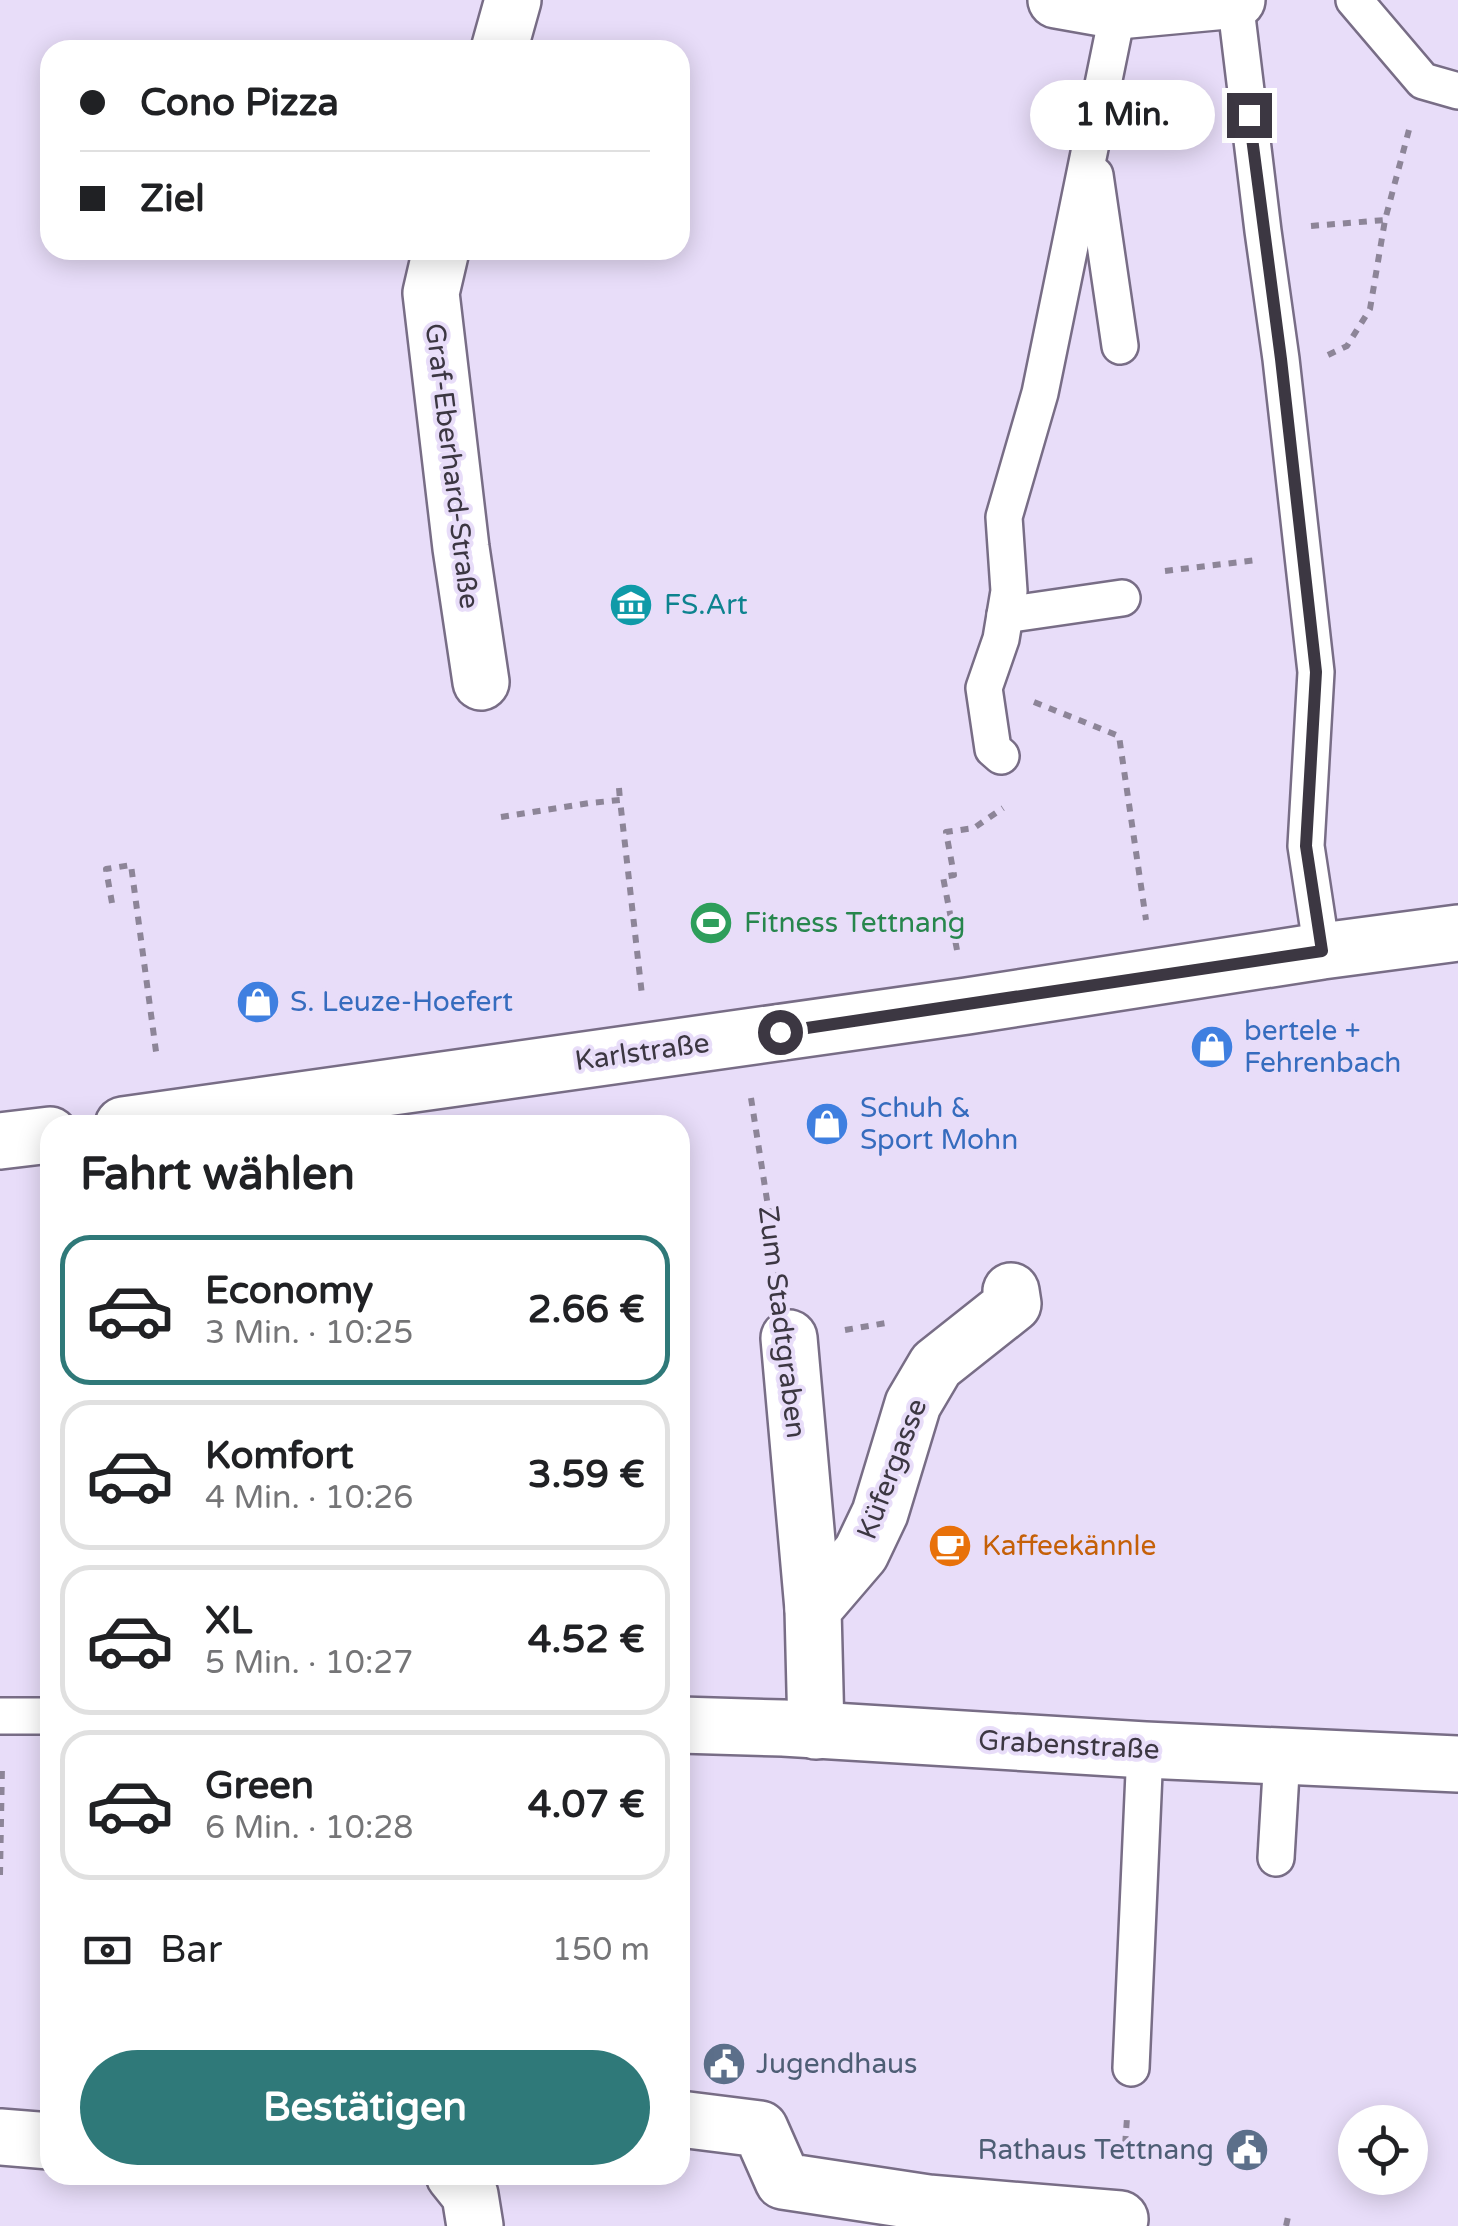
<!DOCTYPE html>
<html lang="de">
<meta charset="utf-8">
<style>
body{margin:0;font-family:"Varela Round",sans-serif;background:#f6f6f6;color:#202124;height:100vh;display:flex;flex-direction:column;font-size:38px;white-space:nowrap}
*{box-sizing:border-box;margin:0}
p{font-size:32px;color:#757577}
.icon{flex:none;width:55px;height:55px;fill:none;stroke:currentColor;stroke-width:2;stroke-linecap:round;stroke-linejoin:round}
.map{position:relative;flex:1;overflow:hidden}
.panel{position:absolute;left:40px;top:1115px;width:650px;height:1070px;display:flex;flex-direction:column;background:#fff;border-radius:30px;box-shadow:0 5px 25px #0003}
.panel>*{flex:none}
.top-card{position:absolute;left:40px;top:40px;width:650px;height:220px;border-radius:30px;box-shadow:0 5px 25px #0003;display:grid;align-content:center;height:220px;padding:0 40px;background:#fff}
.tools{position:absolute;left:1338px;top:2105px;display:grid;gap:20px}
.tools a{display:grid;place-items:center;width:90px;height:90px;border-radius:50%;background:#fff;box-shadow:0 5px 25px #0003;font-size:50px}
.end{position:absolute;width:45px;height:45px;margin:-22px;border:12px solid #3c3742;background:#fff;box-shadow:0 0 0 5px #fff}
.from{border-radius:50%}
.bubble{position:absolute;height:70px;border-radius:35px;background:#fff;box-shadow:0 5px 25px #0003;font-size:32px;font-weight:700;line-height:70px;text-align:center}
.top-card b{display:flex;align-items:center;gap:35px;height:95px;font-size:38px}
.top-card b+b{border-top:2px solid #e0e0e0}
.top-card i{width:25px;height:25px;background:#202124}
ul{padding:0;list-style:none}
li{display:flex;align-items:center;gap:30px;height:150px;margin:0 20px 15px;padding:0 20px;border:5px solid #e0e0e0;border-radius:30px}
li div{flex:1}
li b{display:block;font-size:38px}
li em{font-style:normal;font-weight:700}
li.selected{border-color:#2f7979}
li>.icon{width:90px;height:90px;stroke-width:1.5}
h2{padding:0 40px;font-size:45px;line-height:120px}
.pay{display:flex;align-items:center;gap:25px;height:110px;padding:0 40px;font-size:38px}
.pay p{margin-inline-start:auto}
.action{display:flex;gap:20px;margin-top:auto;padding:20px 40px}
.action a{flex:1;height:115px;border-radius:60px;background:#2f7979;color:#fff;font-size:40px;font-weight:700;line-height:115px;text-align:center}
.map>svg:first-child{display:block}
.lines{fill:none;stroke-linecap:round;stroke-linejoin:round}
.lane-casing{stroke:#786d86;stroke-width:40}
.street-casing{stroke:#786d86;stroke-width:60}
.path{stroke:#8d8598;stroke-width:6;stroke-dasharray:8 8;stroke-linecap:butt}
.lane{stroke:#fff;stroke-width:35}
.street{stroke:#fff;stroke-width:55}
.route{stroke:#3c3742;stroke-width:12}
.labels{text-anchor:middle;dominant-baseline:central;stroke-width:8;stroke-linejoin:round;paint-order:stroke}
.street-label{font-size:28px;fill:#3c3742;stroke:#e8ddf9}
.culture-label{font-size:28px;fill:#0d838f;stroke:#e8ddf9;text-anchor:start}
.leisure-label{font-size:28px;fill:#27864d;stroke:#e8ddf9;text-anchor:start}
.shop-label{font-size:28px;fill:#366cbe;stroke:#e8ddf9;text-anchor:start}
.food-label{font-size:28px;fill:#c56008;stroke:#e8ddf9;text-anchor:start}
.service-label{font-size:28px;fill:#4e5e75;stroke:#e8ddf9;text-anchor:start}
</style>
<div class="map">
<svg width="1458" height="2226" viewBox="0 0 1458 2226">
<rect width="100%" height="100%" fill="#e8ddf9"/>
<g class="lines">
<!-- lane casing -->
<g class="lane-casing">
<g id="lane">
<polyline points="1235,0 1263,231 1281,359 1316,672 1306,846 1322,951"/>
<polyline points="1354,0 1423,81 1458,91"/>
<polyline points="1095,175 1120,346"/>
<polyline points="1005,615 1122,598"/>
<polyline points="1001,756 993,749 984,688 1001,639 1009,591 1004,517 1040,393 1118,11"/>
<polyline points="0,1716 50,1716"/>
<polyline points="1276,1858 1282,1756"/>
<polyline points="1131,2068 1145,1750"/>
</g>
</g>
<!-- street casing -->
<g class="street-casing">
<g id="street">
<polyline points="1056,0 1118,11 1237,0"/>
<polyline points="499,50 513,0"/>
<polyline points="441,250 431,293 461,548 481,682"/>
<polyline points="123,1125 967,1006 1322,951 1458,933"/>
<polyline points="0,1141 50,1135"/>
<polyline points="789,1338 813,1609"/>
<polyline points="680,1725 783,1728 1145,1750 1458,1764"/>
<polyline points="816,1731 813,1609 861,1553 880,1513 913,1404 936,1365 1013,1304 1011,1291"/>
<polyline points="680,2119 760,2129 783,2181 928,2203 1120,2219"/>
<polyline points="0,2137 50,2141"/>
<polyline points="454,2175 470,2195 475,2226"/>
</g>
</g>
<!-- path -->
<g class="path">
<polyline points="1311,226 1385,220"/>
<polyline points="1328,355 1347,346 1370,309 1385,220 1410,126"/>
<polyline points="1165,571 1257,560"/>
<polyline points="1034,702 1119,736 1146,920"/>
<polyline points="619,788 620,800"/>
<polyline points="501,817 590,803 620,800 642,995"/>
<polyline points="112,903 106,869 131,865 157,1059"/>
<polyline points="957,950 943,877 954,875 946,832 974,828 1003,808"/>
<polyline points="751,1098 780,1283"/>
<polyline points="845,1330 892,1322"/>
<polyline points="0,1875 2,1766"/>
<polyline points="1124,2160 1127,2118"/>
<polyline points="1286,2226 1288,2217"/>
</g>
<!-- lane -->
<use href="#lane" class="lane"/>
<!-- street -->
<use href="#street" class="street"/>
</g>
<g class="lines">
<!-- route -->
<polyline class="route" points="780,1032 1322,951 1306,846 1316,672 1281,359 1249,115"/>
</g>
<!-- icons -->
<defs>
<g id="museum-disc" transform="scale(2.25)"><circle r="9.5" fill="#0f9aa8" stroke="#e8ddf9"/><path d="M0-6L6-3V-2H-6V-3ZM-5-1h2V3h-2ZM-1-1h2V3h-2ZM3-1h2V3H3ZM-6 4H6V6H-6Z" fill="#fff"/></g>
<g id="stadium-disc" transform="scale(2.25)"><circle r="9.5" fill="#2e9e5b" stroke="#e8ddf9"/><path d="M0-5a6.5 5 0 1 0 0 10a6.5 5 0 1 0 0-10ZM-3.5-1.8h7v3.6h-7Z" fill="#fff"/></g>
<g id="shop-disc" transform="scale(2.25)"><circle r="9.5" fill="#3f7fe0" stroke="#e8ddf9"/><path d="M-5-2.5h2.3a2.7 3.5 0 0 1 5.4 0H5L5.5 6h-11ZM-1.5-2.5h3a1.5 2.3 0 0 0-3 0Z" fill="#fff"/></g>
<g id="cafe-disc" transform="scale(2.25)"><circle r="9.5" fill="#e8710a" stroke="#e8ddf9"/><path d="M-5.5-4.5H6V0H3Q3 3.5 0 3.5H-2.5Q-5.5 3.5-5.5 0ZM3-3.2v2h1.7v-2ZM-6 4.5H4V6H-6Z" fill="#fff"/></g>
<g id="civic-disc" transform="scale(2.25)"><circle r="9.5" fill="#5c6f8a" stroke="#e8ddf9"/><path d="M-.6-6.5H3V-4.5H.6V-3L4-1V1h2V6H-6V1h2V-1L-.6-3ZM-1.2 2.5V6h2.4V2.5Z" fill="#fff"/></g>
</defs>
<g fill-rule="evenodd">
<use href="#museum-disc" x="631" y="605"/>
<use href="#stadium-disc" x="711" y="923"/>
<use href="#shop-disc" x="258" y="1002"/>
<use href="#shop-disc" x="1212" y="1047"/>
<use href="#shop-disc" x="827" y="1124"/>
<use href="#cafe-disc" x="950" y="1546"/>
<use href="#civic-disc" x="724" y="2064"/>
<use href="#civic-disc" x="1247" y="2150"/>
</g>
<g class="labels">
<!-- street labels -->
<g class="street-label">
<text transform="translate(452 466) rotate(83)">Graf-Eberhard-Straße</text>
<text transform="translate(642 1052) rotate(-8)">Karlstraße</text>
<text transform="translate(782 1322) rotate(83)">Zum Stadtgraben</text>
<text transform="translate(892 1469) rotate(-69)">Küfergasse</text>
<text transform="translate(1069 1745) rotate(3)">Grabenstraße</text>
</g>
<!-- culture labels -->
<g class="culture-label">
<text x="664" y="605">FS.Art</text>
</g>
<!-- leisure labels -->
<g class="leisure-label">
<text x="744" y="923">Fitness Tettnang</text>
</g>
<!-- shop labels -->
<g class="shop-label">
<text x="290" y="1002">S. Leuze-Hoefert</text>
<text x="1244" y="1031">bertele +<tspan x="1244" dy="32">Fehrenbach</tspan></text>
<text x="860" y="1108">Schuh &amp;<tspan x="860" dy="32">Sport Mohn</tspan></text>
</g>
<!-- food labels -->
<g class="food-label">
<text x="982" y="1546">Kaffeekännle</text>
</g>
<!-- service labels -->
<g class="service-label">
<text x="756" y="2064">Jugendhaus</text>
<text x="1214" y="2150" text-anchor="end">Rathaus Tettnang</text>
</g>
</g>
</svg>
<div class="tools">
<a><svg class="icon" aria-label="locate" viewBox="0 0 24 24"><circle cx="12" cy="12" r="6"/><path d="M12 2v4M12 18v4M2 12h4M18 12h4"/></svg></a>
</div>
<i class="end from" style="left:780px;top:1032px"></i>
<i class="end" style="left:1249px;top:115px"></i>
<div class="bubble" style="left:1030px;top:80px;width:185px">1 Min.</div>
<div class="top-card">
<b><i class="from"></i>Cono Pizza</b>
<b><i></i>Ziel</b>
</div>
<section class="panel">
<h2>Fahrt wählen</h2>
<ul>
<li class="selected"><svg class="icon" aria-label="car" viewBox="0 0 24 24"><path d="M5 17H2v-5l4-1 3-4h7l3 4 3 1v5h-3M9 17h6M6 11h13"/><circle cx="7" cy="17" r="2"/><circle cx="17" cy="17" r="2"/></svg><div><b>Economy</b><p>3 Min. · 10:25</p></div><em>2.66 €</em></li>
<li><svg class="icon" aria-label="car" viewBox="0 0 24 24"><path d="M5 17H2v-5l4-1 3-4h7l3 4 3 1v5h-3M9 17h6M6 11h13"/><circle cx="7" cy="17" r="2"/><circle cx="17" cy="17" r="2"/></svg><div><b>Komfort</b><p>4 Min. · 10:26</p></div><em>3.59 €</em></li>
<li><svg class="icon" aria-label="car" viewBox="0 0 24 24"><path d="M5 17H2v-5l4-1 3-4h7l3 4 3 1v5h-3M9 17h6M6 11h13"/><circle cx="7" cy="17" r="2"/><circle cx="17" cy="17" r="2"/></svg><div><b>XL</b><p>5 Min. · 10:27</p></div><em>4.52 €</em></li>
<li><svg class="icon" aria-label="car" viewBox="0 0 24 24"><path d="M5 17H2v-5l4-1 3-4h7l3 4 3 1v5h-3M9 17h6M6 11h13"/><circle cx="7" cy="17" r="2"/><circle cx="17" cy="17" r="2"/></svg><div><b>Green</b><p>6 Min. · 10:28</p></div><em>4.07 €</em></li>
</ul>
<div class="pay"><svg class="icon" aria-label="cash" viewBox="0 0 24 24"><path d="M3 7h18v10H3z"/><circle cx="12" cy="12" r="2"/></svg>Bar<p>150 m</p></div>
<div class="action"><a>Bestätigen</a></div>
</section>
</div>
